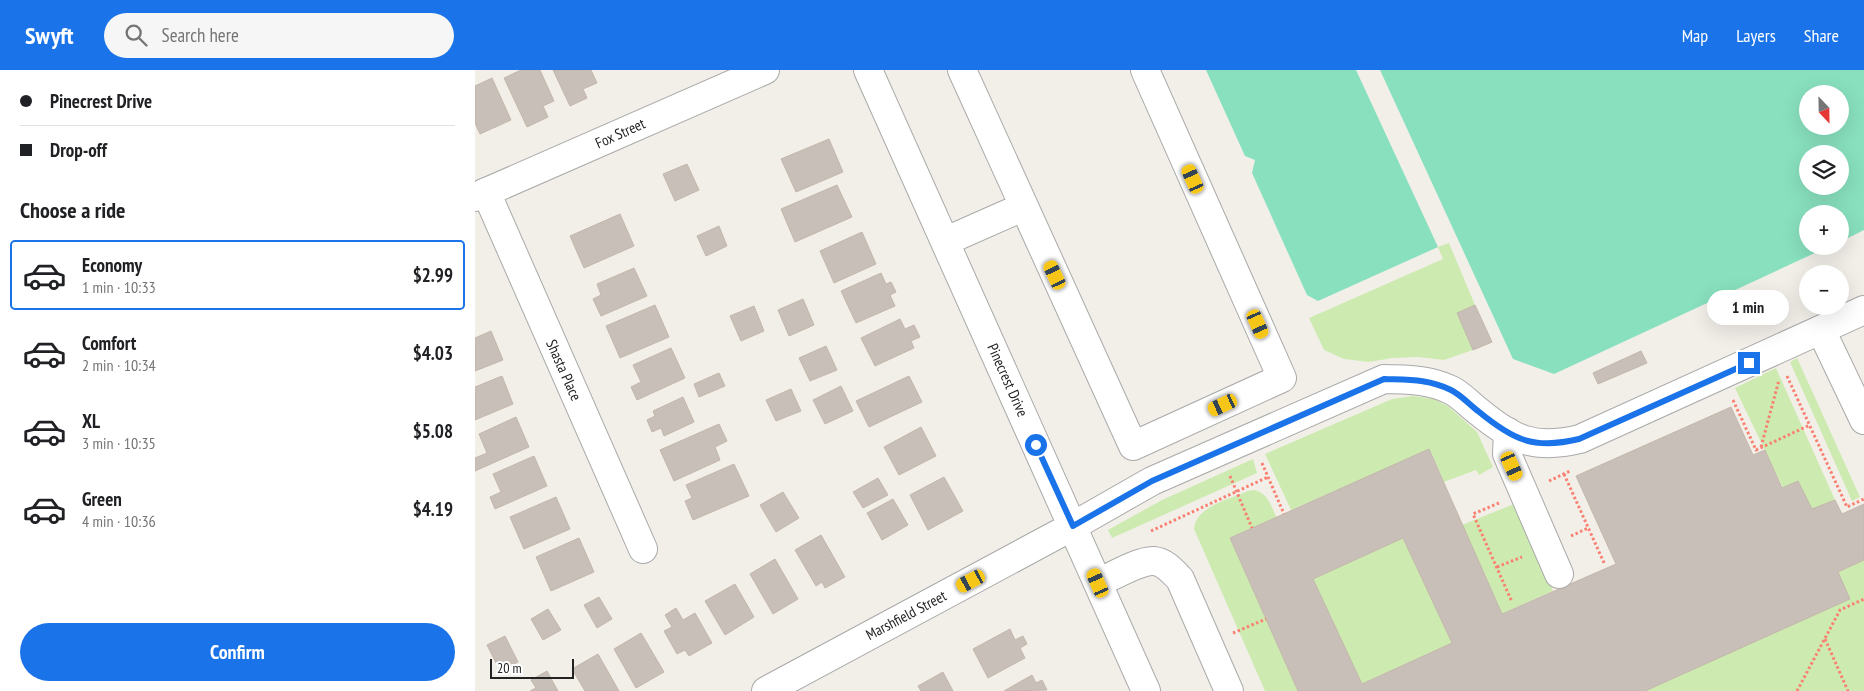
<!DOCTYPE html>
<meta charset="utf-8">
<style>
body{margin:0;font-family:"PT Sans Narrow",sans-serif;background:#f6f6f6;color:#202124;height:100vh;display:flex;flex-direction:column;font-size:19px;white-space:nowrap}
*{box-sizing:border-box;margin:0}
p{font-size:16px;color:#757577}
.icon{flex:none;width:28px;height:28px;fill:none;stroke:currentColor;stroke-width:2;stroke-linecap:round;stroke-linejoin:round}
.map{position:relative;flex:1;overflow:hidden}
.sheet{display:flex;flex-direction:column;background:#fff;width:475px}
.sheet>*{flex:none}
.guide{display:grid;align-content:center;height:110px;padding:0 20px;background:#fff}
.needle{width:32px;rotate:158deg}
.buttons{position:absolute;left:1324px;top:15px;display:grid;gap:10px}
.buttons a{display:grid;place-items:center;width:50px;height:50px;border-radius:50%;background:#fff;box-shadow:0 5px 20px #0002;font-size:25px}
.scale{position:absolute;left:15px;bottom:12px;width:84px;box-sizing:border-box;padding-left:5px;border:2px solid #222;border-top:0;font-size:14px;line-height:18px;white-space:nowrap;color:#222;-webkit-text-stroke:4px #fff;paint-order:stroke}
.end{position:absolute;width:22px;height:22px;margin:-11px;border:6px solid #1a73e8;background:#fff;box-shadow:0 0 0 2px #fff}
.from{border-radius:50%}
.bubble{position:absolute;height:35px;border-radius:18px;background:#fff;box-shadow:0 5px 20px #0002;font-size:16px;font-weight:700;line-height:35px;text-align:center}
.car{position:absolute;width:15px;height:30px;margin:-15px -8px;border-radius:6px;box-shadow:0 0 4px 1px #0007;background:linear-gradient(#f5c518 24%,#345 0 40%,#f5c518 0 76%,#345 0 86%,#f5c518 0)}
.guide b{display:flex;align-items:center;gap:18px;height:48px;font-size:19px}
.guide b+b{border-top:1px solid #e0e0e0}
.guide i{width:12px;height:12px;background:#202124}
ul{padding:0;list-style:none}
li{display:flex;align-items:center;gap:15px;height:70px;margin:0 10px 8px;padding:0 10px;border:2px solid transparent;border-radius:5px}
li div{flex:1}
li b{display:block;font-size:19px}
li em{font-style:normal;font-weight:700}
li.on{border-color:#1a73e8}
li>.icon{width:45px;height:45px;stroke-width:1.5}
h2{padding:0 20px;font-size:22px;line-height:60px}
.cta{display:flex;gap:10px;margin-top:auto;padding:10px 20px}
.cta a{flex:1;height:58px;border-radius:30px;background:#1a73e8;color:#fff;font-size:20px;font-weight:700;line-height:58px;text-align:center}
header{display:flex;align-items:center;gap:30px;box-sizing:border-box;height:70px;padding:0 25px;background:#1a73e8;color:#fff}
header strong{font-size:24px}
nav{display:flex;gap:28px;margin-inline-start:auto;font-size:18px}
.search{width:350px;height:45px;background:#f6f6f6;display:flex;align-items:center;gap:12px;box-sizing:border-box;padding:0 18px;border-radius:28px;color:#757577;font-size:19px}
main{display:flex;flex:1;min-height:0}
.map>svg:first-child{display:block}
.grass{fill:#cdebb0}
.pitch{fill:#88e0be;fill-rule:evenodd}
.building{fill:#c7bfb8;stroke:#c4b6ab;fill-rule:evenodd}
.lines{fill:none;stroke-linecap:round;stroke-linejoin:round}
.minor-casing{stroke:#a9a9a9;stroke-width:30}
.path{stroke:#fa8072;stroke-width:3;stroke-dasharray:2.5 2.5;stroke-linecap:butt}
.minor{stroke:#fff;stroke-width:28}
.route{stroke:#1a73e8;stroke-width:6}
.labels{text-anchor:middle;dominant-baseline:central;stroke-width:4.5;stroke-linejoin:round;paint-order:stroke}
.street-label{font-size:15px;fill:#222;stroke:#fff}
</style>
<header>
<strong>Swyft</strong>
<div class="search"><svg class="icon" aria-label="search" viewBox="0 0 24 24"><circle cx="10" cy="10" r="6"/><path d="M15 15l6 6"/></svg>Search here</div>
<nav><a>Map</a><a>Layers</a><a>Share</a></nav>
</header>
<main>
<section class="sheet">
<div class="guide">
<b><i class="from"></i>Pinecrest Drive</b>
<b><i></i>Drop-off</b>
</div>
<h2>Choose a ride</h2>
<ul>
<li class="on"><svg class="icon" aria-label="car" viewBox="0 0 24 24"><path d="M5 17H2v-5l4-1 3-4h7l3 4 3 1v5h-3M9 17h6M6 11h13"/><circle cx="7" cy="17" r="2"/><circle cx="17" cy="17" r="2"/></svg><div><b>Economy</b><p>1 min · 10:33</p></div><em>$2.99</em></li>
<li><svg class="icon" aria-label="car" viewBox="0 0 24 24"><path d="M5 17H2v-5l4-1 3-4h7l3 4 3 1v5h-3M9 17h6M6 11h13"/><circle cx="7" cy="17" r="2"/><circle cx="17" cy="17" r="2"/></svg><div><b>Comfort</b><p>2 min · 10:34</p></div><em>$4.03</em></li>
<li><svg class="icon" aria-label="car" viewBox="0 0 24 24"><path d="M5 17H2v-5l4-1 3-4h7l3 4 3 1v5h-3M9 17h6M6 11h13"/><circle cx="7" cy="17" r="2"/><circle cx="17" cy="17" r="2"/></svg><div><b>XL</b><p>3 min · 10:35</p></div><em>$5.08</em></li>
<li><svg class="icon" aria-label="car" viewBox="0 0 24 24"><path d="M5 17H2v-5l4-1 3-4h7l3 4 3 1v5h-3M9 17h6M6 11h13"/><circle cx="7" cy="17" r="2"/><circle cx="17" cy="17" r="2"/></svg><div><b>Green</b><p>4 min · 10:36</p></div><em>$4.19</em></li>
</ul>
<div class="cta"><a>Confirm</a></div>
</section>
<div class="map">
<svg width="1389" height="621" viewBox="0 0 1389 621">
<rect width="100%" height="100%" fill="#f2efe9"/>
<!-- grass -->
<g class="grass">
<polygon points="974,173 1000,235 982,243 998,280 969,290 943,287 917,288 894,292 869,289 849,280 834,248 968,189 963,177"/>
<polygon points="1322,288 1385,427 1377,431 1315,292"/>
<polygon points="1301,298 1360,430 1336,440 1323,411 1308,418 1260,318"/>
<polygon points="938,326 959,329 973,336 1002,362 1018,397 1004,405 1001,400 969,412 955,380 816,440 790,384 917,329"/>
<polygon points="778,389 782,403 637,468 633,460 687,430"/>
<path d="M 779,420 C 793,423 796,436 802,448 L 755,468 L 823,621 L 790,621 L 719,459 C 721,436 755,429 773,421 Z"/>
<polygon points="1039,434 1078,521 1026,544 987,455"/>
<polygon points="928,468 977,573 887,614 838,509"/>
<polygon points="1389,490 1389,621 1170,621 1363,502"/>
</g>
<!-- pitch -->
<g class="pitch">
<polygon points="731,0 881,0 963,177 843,231 832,225 777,103 780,90 770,86"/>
<path d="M 905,0 L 1389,0 L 1389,160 L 1365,172 L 1365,144 L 1332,144 L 1332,176 L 1355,176 L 1079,304 L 1038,289 ZM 1332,24 L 1365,24 L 1365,56 L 1332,56 ZM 1332,84 L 1365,84 L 1365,116 L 1332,116 Z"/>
</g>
<!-- building -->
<g class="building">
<polygon points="46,0 65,0 79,31 68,36 73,47 52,57 29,8"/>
<polygon points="78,0 116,0 122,13 108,19 112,28 95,36"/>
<polygon points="17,8 36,50 5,64 0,53 0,16"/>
<polygon points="354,69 368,102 321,122 306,89"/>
<polygon points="212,94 224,120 200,131 188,104"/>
<polygon points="362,115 377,147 320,172 306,139"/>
<polygon points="145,144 159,176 109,198 95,166"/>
<polygon points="244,156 252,176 231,186 222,166"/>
<polygon points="387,162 401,194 359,213 345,181"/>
<polygon points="159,198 172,226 126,246 118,229 126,225 122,214"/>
<polygon points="406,203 411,214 416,212 421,222 415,225 420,236 381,253 366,221"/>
<polygon points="328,229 339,255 314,266 303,240"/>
<polygon points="180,235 194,267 145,288 131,256"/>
<polygon points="1000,235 1017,272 998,280 982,243"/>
<polygon points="279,236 289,261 266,271 255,246"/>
<polygon points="425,249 430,259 439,255 445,267 436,271 439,278 400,296 386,268"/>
<polygon points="16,261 28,290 0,301 0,268"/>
<polygon points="351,276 362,300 335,311 324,288"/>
<polygon points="196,278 210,308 162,330 156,317 166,312 158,295"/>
<polygon points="1166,281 1172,293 1123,314 1118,303"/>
<polygon points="244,303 250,316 224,327 219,314"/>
<polygon points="27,306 38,334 0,350 0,317"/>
<polygon points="434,306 447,332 394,357 381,331"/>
<polygon points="366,316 378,341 350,354 338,330"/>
<polygon points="316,319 326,341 301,351 291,330"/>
<polygon points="208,327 219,352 189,366 186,358 177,362 172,350 180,346 178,341"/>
<path d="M 1256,337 L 1278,385 L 1290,380 L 1307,418 L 1323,411 L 1337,439 L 1360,430 L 1367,444 L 1389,434 L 1389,490 L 1363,502 L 1375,529 L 1170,621 L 823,621 L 755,468 L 954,379 L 1027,544 L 1141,494 L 1101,406 ZM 928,468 L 977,573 L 887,614 L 838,509 Z"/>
<polygon points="41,347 54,377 0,401 0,388 12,383 4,364"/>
<polygon points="244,354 252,371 240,377 245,390 199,411 185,380"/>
<polygon points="446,357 461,386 424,405 409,377"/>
<polygon points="59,386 72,416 20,439 15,427 26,422 18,404"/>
<polygon points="259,394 274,426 218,450 210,431 217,428 211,415"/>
<polygon points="469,407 488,441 453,460 435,425"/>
<polygon points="403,408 413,425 388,438 378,422"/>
<polygon points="308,422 324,448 301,462 285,435"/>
<polygon points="81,427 95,459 49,479 35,447"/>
<polygon points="418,429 433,455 407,470 392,443"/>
<polygon points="346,465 370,507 350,518 347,512 341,516 320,480"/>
<polygon points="104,468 119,502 76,521 61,487"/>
<polygon points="300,489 323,529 298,544 275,504"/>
<polygon points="260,514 279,547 250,565 230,531"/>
<polygon points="124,527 137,549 122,558 109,535"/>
<polygon points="201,538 208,550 220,543 237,573 214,586 210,580 202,584 189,561 197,557 190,545"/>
<polygon points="73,539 86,560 68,570 56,549"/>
<polygon points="535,559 540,570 548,566 552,574 545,578 550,588 513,608 498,579"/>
<polygon points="166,563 189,602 161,618 139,579"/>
<polygon points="30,566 43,592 25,601 12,575"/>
<polygon points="123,584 144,621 110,621 97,599"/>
<polygon points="72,601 83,621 55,621 61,618 56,610"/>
<polygon points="468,602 478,621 446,621 443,616"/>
<polygon points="557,605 561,613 567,610 572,620 529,621"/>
</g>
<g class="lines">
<!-- minor casing -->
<g class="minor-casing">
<g id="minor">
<polyline points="393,0 671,621"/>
<polyline points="487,0 658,376 807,308 670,0"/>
<polyline points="11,122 168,479"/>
<polyline points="0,127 290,0"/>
<polyline points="471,171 548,137"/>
<polyline points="1346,260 1389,350"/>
<polyline points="1033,362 1032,384 1084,504"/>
<path d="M 623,513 C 636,507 665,490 679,491 C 690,492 698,502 705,509 L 754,621"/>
<path d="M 291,621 L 598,456 L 677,411 L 909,309 C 934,310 953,309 976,320 C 986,325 995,335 1003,341 C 1038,370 1059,380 1105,369 L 1389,240"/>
</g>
</g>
<!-- path -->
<g class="path">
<polyline points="1312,306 1372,437 1389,429"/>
<polyline points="1258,330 1281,380 1335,355"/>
<polyline points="1286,377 1304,310"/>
<polyline points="787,393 809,444"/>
<polyline points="1089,404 1130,495"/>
<polyline points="755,406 777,458"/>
<polyline points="1074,411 1095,401"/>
<polyline points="1024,433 998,444 1037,532"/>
<polyline points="676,461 793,407"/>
<polyline points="1096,466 1113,458"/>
<polyline points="1022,497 1047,487"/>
<polyline points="758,563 791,549"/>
<polyline points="1350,569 1373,621"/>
<polyline points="1322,621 1365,540 1389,529"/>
</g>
<!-- minor -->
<use href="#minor" class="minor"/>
</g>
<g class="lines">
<!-- route -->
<path class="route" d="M 561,375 L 598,456 L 677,411 L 909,309 C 934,310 953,309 976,320 C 986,325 995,335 1003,341 C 1038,370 1059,380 1104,369 L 1274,293"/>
</g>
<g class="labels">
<!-- street labels -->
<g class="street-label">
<text transform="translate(145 63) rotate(-24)">Fox Street</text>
<text transform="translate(89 300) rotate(66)">Shasta Place</text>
<text transform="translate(533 310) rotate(66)">Pinecrest Drive</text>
<text transform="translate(431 545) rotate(-28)">Marshfield Street</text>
</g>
</g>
</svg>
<div class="buttons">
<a><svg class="needle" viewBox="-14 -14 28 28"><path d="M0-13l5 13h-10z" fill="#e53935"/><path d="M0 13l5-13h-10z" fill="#757577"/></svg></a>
<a><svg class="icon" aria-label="layers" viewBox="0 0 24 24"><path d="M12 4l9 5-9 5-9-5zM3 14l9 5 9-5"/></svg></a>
<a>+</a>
<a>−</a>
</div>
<div class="scale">20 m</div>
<i class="end from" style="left:561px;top:375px"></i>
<i class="end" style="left:1274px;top:293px"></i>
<div class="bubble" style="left:1232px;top:220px;width:82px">1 min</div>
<i class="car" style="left:718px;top:109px;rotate:336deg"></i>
<i class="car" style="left:580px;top:205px;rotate:335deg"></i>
<i class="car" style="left:783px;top:254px;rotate:156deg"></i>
<i class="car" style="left:748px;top:335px;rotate:245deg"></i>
<i class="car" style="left:1037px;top:396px;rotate:156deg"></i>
<i class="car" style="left:496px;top:511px;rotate:242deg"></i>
<i class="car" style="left:623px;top:513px;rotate:336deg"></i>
</div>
</main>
